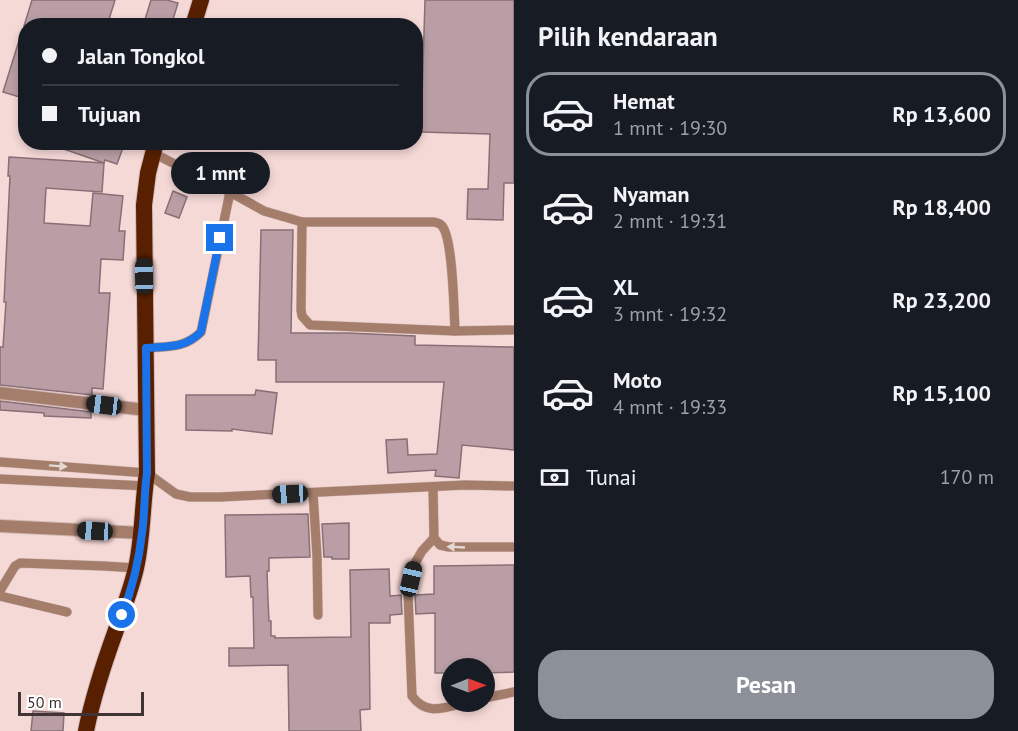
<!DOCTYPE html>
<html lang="id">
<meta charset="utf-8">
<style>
body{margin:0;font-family:"PT Sans",sans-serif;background:#20242c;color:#f1f3f6;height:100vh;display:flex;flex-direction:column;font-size:22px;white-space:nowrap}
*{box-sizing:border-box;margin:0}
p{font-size:20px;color:#9ea1a6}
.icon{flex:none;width:33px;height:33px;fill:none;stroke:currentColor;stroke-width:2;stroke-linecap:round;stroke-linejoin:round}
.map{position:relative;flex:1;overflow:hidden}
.details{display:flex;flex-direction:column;background:#171b24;width:504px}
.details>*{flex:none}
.banner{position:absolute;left:18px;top:18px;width:405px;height:132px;border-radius:24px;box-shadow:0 3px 9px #0003;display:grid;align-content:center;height:132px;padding:0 24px;background:#171b24}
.needle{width:39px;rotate:89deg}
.controls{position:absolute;left:441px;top:658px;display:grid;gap:12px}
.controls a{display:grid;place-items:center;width:54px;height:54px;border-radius:50%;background:#171b24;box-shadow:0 3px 9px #0003;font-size:30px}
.scale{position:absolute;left:18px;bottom:15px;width:126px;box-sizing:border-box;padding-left:6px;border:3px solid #403534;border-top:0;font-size:16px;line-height:21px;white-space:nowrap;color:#403534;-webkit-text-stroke:4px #fff;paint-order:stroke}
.end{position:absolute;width:27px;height:27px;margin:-14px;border:8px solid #1a73e8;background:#fff;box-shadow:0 0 0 3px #fff}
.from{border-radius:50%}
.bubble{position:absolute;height:42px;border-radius:21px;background:#171b24;box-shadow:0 3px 9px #0003;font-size:20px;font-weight:800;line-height:42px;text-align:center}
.car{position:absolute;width:18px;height:36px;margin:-18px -9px;border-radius:8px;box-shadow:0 0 4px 2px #0007;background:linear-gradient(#222 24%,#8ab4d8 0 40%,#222 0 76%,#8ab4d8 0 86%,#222 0)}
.banner b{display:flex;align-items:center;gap:21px;height:57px;font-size:22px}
.banner b+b{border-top:2px solid #363941}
.banner i{width:15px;height:15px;background:#f1f3f6}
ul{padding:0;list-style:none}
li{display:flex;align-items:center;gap:18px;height:84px;margin:0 12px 9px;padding:0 12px;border:3px solid transparent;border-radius:24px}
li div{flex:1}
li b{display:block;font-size:22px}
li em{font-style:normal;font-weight:800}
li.current{border-color:#8c9099}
li>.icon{width:54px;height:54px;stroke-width:1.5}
h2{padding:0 24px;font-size:27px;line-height:72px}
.pay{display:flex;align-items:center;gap:15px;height:66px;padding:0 24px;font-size:22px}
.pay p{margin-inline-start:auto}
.primary-button{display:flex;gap:12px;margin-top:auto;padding:12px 24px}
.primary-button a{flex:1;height:69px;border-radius:24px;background:#8c9099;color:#fff;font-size:24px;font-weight:800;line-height:69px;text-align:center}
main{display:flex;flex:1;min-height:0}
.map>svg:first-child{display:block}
.building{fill:#b99fa5;stroke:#876f75;stroke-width:1.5}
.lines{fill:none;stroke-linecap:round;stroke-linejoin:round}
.service-casing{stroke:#d1b8b6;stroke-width:10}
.minor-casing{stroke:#d1b8b6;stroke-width:14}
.trunk-casing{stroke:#d1b8b6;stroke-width:18}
.service{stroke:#a57d6b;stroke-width:9}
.minor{stroke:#a57d6b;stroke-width:12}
.trunk{stroke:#582001;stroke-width:16}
.oneway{fill:#e4d8d3}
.route{stroke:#1a73e8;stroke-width:8}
</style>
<main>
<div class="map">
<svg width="514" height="731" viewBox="0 0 514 731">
<rect width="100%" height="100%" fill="#f5d9d7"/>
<!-- building -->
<g class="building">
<polygon points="32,0 115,0 107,26 24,26"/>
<polygon points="151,0 167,0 178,3 171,26 143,26"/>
<polygon points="425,0 514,0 514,183 504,183 503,220 467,219 468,189 488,189 490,134 421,132"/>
<polygon points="22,31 26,31 26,99 3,92"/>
<polygon points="52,142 125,142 117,164 105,160 104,163 52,145"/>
<polygon points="9,157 104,163 102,192 46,188 44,223 90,226 93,193 123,196 119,231 125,231 123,260 101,259 99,293 110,293 103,389 92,388 92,395 0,385 0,347 3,347 6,302 4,302 10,176 8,176"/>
<polygon points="173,191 187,197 179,218 165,213"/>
<polygon points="261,230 293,230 291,333 348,333 415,336 415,345 514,347 514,450 462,445 459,478 435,476 436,470 388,473 386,440 407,439 408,455 437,454 444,382 276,382 276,360 258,360"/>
<polygon points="256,390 277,393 272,434 232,429 232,431 186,430 186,395 255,395"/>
<polygon points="0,401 91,412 91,418 44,416 44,413 0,410"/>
<polygon points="308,514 310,557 269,558 269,571 267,571 268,600 269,621 271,621 271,636 275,636 275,638 351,637 350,570 389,569 390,596 401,595 402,614 390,615 390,623 369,623 370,709 360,710 361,731 289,731 288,665 229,666 229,648 254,648 253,597 251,597 250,576 226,577 225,515"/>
<polygon points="349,523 349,559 332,559 332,557 324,557 322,524"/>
<polygon points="514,565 514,672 484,673 484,669 452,669 452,673 435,673 435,613 416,614 415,595 434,594 434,566"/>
<polygon points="33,711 64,713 63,731 31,731"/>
</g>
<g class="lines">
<!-- service casing -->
<g class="service-casing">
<g id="service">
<path d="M 153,153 L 230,192 L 264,211 L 302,222 L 434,222 C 438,223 440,223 442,226 C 453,238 454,312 455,331"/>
<polyline points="302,222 301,310 302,316 310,325 455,331 514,330"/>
<path d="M 145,348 C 168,346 184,349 201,332 L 230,192"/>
<polyline points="0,462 147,473 176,494 190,497 220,497 465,485 514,486"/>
<polyline points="0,479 147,486"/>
<polyline points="433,487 434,538 440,545 449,547 514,547"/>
<polyline points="313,493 317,556 318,615"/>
<path d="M 434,538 L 422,551 L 414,565 L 408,593 L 412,696 C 427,717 446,707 468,702"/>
<polyline points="0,591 15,566 20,563 104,566 136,568"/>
<polyline points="0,596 67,612"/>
<polyline points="484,698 514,692"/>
</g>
</g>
<!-- minor casing -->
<g class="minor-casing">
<g id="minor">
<polyline points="0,393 146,410"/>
<polyline points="0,526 142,533"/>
</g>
</g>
<!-- trunk casing -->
<g class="trunk-casing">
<g id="trunk">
<polyline points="193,26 201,0"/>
<path d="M 86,731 C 93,696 104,663 116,630 C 123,609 131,590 136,568 C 143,537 142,505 147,473 L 144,205 L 148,173 L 156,142"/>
</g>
</g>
<!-- service -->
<use href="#service" class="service"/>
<!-- minor -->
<use href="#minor" class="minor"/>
<!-- trunk -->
<use href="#trunk" class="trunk"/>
</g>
<!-- one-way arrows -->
<defs><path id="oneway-solid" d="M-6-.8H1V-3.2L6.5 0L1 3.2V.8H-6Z" transform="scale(1.5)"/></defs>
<g class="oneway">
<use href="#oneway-solid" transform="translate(58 466) rotate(4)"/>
<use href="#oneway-solid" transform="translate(456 547) rotate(-177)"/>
</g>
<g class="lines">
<!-- route -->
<path class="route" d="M 122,615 C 132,589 139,561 142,533 C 145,513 144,493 147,473 L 146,348 C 168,346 184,349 201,332 L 220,238"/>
</g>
</svg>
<div class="controls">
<a><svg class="needle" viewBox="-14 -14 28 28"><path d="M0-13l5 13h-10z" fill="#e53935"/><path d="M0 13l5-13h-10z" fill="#9ea1a6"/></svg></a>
</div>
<div class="scale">50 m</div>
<i class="end from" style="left:122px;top:615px"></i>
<i class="end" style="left:220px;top:238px"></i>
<div class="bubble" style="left:171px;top:152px;width:99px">1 mnt</div>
<i class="car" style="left:144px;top:276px;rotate:359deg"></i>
<i class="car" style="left:104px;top:405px;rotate:277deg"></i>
<i class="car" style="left:290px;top:494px;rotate:267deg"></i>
<i class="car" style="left:95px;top:531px;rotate:273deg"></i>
<i class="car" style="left:411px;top:579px;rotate:13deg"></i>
<div class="banner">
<b><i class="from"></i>Jalan Tongkol</b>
<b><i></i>Tujuan</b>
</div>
</div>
<section class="details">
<h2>Pilih kendaraan</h2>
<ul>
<li class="current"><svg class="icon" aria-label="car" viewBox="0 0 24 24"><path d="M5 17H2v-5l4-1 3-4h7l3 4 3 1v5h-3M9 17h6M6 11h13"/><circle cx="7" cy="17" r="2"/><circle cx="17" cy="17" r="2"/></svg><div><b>Hemat</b><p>1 mnt · 19:30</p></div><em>Rp 13,600</em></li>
<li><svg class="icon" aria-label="car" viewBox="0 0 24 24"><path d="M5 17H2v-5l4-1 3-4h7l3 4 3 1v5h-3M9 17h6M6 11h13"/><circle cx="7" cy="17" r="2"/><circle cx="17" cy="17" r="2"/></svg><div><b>Nyaman</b><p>2 mnt · 19:31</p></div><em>Rp 18,400</em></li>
<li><svg class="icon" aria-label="car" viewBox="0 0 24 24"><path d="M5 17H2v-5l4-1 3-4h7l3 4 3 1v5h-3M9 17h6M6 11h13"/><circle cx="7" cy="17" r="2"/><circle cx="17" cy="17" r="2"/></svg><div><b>XL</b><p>3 mnt · 19:32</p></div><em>Rp 23,200</em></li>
<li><svg class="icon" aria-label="car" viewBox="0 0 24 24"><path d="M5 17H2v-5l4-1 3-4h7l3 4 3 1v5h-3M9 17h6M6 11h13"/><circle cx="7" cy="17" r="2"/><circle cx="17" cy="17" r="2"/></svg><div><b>Moto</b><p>4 mnt · 19:33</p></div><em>Rp 15,100</em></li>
</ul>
<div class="pay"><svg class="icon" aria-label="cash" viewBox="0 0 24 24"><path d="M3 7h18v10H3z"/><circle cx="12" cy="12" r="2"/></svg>Tunai<p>170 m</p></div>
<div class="primary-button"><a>Pesan</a></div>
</section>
</main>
